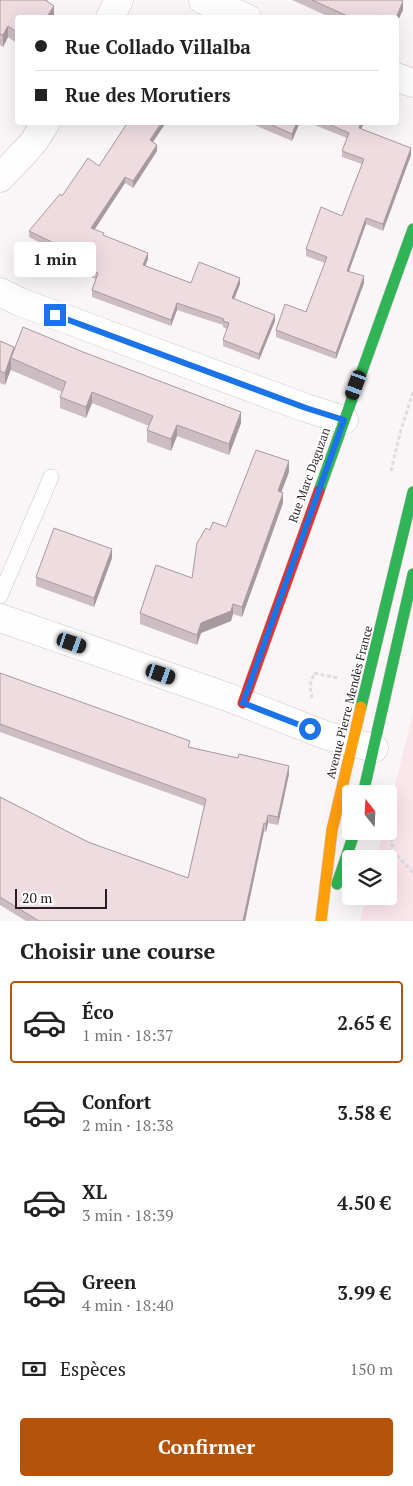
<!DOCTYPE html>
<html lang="fr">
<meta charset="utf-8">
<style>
body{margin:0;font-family:"PT Serif",serif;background:#f6f6f6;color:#222;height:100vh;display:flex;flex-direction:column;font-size:19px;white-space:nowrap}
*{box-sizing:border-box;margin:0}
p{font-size:16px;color:#767676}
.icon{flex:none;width:28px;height:28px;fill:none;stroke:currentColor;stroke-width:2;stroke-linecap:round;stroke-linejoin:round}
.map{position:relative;height:921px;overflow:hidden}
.side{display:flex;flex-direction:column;background:#fff;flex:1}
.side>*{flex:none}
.banner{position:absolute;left:15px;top:15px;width:384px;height:110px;border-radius:5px;box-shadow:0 5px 20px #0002;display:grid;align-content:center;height:110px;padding:0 20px;background:#fff}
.needle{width:32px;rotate:342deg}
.buttons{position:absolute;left:342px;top:785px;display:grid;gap:10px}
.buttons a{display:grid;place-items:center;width:55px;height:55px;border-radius:5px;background:#fff;box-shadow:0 5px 20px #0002;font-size:25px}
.scale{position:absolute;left:15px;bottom:12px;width:92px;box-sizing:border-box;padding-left:5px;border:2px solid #281e21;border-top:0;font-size:14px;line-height:18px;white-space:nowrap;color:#281e21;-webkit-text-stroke:4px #fff;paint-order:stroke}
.end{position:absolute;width:22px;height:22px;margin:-11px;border:6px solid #1a73e8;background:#fff;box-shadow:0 0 0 2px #fff}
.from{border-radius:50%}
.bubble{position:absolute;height:35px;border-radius:5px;background:#fff;box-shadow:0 5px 20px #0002;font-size:16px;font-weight:600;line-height:35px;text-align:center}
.car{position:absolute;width:15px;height:30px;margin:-15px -8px;border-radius:6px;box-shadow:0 0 4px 1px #0007;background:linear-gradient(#222 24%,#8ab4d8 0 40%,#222 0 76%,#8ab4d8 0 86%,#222 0)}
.banner b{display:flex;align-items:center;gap:18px;height:48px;font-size:19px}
.banner b+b{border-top:1px solid #e0e0e0}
.banner i{width:12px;height:12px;background:#222}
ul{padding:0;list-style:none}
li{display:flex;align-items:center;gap:15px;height:82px;margin:0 10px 8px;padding:0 10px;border:2px solid transparent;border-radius:5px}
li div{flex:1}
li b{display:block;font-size:19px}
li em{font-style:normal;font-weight:600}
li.selected{border-color:#b45309}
li>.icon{width:45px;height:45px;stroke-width:1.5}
h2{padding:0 20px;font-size:22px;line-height:60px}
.pay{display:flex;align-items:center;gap:12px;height:55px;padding:0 20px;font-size:19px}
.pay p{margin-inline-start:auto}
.cta{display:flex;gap:10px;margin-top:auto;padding:10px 20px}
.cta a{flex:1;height:58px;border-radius:5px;background:#b45309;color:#fff;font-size:20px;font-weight:600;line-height:58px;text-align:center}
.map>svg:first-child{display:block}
.park{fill:#fbe6ec}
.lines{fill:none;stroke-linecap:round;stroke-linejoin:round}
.lane-casing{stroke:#cec7c8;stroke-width:16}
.street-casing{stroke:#cec7c8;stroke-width:29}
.fast-casing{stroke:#cec7c8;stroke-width:12}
.slow-casing{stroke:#cec7c8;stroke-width:12}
.jam-casing{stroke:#cec7c8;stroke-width:12}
.path{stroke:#dfdddd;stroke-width:3;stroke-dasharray:4 2.5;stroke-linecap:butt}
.lane{stroke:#fefefe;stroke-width:15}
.street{stroke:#fefefe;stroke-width:28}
.fast{stroke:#30b455;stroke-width:11}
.slow{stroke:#ff9f0a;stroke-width:11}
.jam{stroke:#e5322d;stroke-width:11}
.wall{fill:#cdbdc2}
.shaded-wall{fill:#a79a9e}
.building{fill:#eedce1;stroke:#a79a9e}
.route{stroke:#1a73e8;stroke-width:6}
.labels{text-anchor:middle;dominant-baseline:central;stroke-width:4;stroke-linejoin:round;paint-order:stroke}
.street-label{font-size:12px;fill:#281e21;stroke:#fff}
</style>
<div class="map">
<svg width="413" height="921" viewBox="0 0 413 921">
<rect width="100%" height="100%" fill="#faf5f6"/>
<!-- park -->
<polygon class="park" points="413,713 413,921 360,921 367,896 389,896 389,859 376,859 383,831 389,831 389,809"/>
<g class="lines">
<!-- lane casing -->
<g class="lane-casing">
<polyline id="lane" points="0,596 51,477"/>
</g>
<!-- street casing -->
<g class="street-casing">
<g id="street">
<polyline points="203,0 247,18"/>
<polyline points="110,18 119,0"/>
<polyline points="396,77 413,83"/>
<polyline points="0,178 33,143 46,122"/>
<polyline points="0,292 20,302 306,408 344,420"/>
<polyline points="0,618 233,699 325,735 374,748"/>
</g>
</g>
<!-- fast casing -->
<g class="fast-casing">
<g id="fast">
<polyline points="319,491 413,229"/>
<polyline points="361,707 413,492"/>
<polyline points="363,794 413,574"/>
<polyline points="337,884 355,831"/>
</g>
</g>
<!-- slow casing -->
<g class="slow-casing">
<polyline id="slow" points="321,921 332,830 361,707"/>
</g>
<!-- jam casing -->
<g class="jam-casing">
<polyline id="jam" points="243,703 319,491"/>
</g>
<!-- path -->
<g class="path">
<polyline points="391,471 400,433 413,392"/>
<polyline points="312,698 310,686 314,673 338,678"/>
<polyline points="389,818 393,851 413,873"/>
</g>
<!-- lane -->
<use href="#lane" class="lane"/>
<!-- street -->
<use href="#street" class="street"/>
<!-- fast -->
<use href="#fast" class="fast"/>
<!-- slow -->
<use href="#slow" class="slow"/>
<!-- jam -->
<use href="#jam" class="jam"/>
</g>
<!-- wall -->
<g class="wall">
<polygon points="0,0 48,0 47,2 54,17 18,18 18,44 8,37 3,47 0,45"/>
<polygon points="292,0 401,0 403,10 396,18 332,18"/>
<polygon points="165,122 165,124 153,142 157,151 133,188 125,183 94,230 148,259 145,266 191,283 240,284 234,299 275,321 259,360 223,346 223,340 227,329 223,327 223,325 177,310 171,326 92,297 92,290 96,279 90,277 90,270 92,265 58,252 29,237 29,231 62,196 99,166"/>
<polygon points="252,122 300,122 292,141 252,124"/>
<polygon points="307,122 364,122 361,129 411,155 383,231 366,224 349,271 364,283 336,359 276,337 276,330 306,312 325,263 306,256 306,249 342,216 362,164 342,157 342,151 347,138"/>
<polygon points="0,341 14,347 241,423 229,455 177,436 171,451 147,442 147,430 149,426 92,403 86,418 60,408 60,397 62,392 11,370 11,369 5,385 0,383"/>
<polygon points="289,472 281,492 283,503 242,617 233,614 231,621 201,633 197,645 140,624 140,613 192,578 210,530 226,527"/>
<polygon points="112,558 94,607 36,586 36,577"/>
<polygon points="0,673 190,747 289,774 278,825 268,823 266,832 264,831 245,921 26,921 0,905 0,797 88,842 188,878 204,806 0,732"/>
</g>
<!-- shaded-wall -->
<g class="shaded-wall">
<polygon points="403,1 403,10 396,25 396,18"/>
<polygon points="54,6 54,18 46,18"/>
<polygon points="8,26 8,37 3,47 3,35"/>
<polygon points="162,122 165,122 165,124 150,146 150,140"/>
<polygon points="297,122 300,122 292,141 292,134"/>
<polygon points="361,122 364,123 359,134 359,128"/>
<polygon points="157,145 157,151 133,188 133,181"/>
<polygon points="411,148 411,155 383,231 383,224"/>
<polygon points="125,177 125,183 91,235 91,228"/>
<polygon points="366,218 366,224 347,277 347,271"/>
<polygon points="148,253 148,259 143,272 143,265"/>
<polygon points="364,276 364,283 336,359 336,353"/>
<polygon points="240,278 240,284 232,305 232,298"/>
<polygon points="177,303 177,310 171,326 171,320"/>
<polygon points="275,315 275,321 259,360 259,354"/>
<polygon points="14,347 11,358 11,369 5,385 5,373"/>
<polygon points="92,392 92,403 86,418 86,407"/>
<polygon points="241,412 241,423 229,455 229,444"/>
<polygon points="177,425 177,436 171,451 171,439"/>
<polygon points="289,461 289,472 278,501 278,491"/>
<polygon points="283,493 283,503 242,617 242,607"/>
<polygon points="112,549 112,558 94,607 94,598"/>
<polygon points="233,604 233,614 231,621 201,633 197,645 197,635 201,623"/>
<polygon points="289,766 289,774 278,825 278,817"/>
<polygon points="268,815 268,823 266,832 266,824"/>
<polygon points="264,823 264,831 245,921 243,921"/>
</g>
<!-- building -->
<g class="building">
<polygon points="0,0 45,0 54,6 46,18 18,18 18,33 8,26 3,35 0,34"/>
<polygon points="312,0 401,0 403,1 396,18 352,18"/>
<polygon points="128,122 162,122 150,140 157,145 133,181 125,177 91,228 104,233 103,235 148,253 143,265 191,283 199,262 240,278 232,298 275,315 259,354 223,340 229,323 223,321 224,319 177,303 171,320 92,290 98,273 90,270 94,259 58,245 29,231 60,194 62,196 88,158 99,166"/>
<polygon points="265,122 297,122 292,134"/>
<polygon points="324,122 361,122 359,128 411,148 383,224 366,218 347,271 364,276 336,353 276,330 285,304 306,312 327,257 306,249 321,207 342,216 364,159 342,151 349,133"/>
<polygon points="23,327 83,352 241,412 229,444 177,425 171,439 147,430 153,416 92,392 86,407 60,397 66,382 11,358"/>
<polygon points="0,341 14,347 5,373 0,371"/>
<polygon points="256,450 289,461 278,491 283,493 242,607 233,604 231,611 201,623 197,635 140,613 156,565 192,578 197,543 206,528 210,530 213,522 226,527"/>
<polygon points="54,528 112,549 94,598 36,577"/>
<polygon points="0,673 190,741 188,747 238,758 239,754 289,766 278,817 268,815 266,824 264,823 243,921 39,921 0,897 0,797 88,842 188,878 206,799 0,724"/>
</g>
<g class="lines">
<!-- route -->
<polyline class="route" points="55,315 306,408 344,420 243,703 310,729"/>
</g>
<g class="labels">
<!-- street labels -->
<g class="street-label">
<text transform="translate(309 475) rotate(-70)">Rue Marc Daguzan</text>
<text transform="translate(349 702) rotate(-76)">Avenue Pierre Mendès France</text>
</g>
</g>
</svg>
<div class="buttons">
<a><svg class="needle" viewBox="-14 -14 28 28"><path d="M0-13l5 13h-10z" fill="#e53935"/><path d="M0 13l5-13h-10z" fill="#767676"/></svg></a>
<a><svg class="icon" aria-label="layers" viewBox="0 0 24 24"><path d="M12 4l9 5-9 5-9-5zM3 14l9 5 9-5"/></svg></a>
</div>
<div class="scale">20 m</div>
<i class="end from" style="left:310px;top:729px"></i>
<i class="end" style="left:55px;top:315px"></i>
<div class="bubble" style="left:14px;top:242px;width:82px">1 min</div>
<i class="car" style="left:356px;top:385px;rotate:200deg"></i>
<i class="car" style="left:72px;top:643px;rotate:109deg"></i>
<i class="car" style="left:161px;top:674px;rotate:109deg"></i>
<div class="banner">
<b><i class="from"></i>Rue Collado Villalba</b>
<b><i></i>Rue des Morutiers</b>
</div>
</div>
<section class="side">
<h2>Choisir une course</h2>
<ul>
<li class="selected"><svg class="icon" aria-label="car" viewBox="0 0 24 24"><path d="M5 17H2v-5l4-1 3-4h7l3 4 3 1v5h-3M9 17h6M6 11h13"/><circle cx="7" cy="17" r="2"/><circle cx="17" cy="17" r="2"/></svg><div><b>Éco</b><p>1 min · 18:37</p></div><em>2.65 €</em></li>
<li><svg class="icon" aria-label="car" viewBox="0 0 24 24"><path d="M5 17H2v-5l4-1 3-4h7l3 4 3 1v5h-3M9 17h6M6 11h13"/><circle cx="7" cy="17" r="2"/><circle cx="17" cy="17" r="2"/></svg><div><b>Confort</b><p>2 min · 18:38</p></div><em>3.58 €</em></li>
<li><svg class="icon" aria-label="car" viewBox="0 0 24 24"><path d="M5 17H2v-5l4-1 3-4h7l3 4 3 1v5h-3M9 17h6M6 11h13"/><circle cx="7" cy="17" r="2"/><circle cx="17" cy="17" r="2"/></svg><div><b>XL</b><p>3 min · 18:39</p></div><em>4.50 €</em></li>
<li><svg class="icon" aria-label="car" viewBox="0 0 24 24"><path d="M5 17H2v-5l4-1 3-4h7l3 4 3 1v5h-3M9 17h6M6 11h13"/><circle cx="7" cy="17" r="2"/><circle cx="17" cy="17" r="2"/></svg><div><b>Green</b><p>4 min · 18:40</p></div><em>3.99 €</em></li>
</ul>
<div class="pay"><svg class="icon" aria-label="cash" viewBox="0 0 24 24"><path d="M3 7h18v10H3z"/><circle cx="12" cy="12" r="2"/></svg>Espèces<p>150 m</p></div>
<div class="cta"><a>Confirmer</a></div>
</section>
